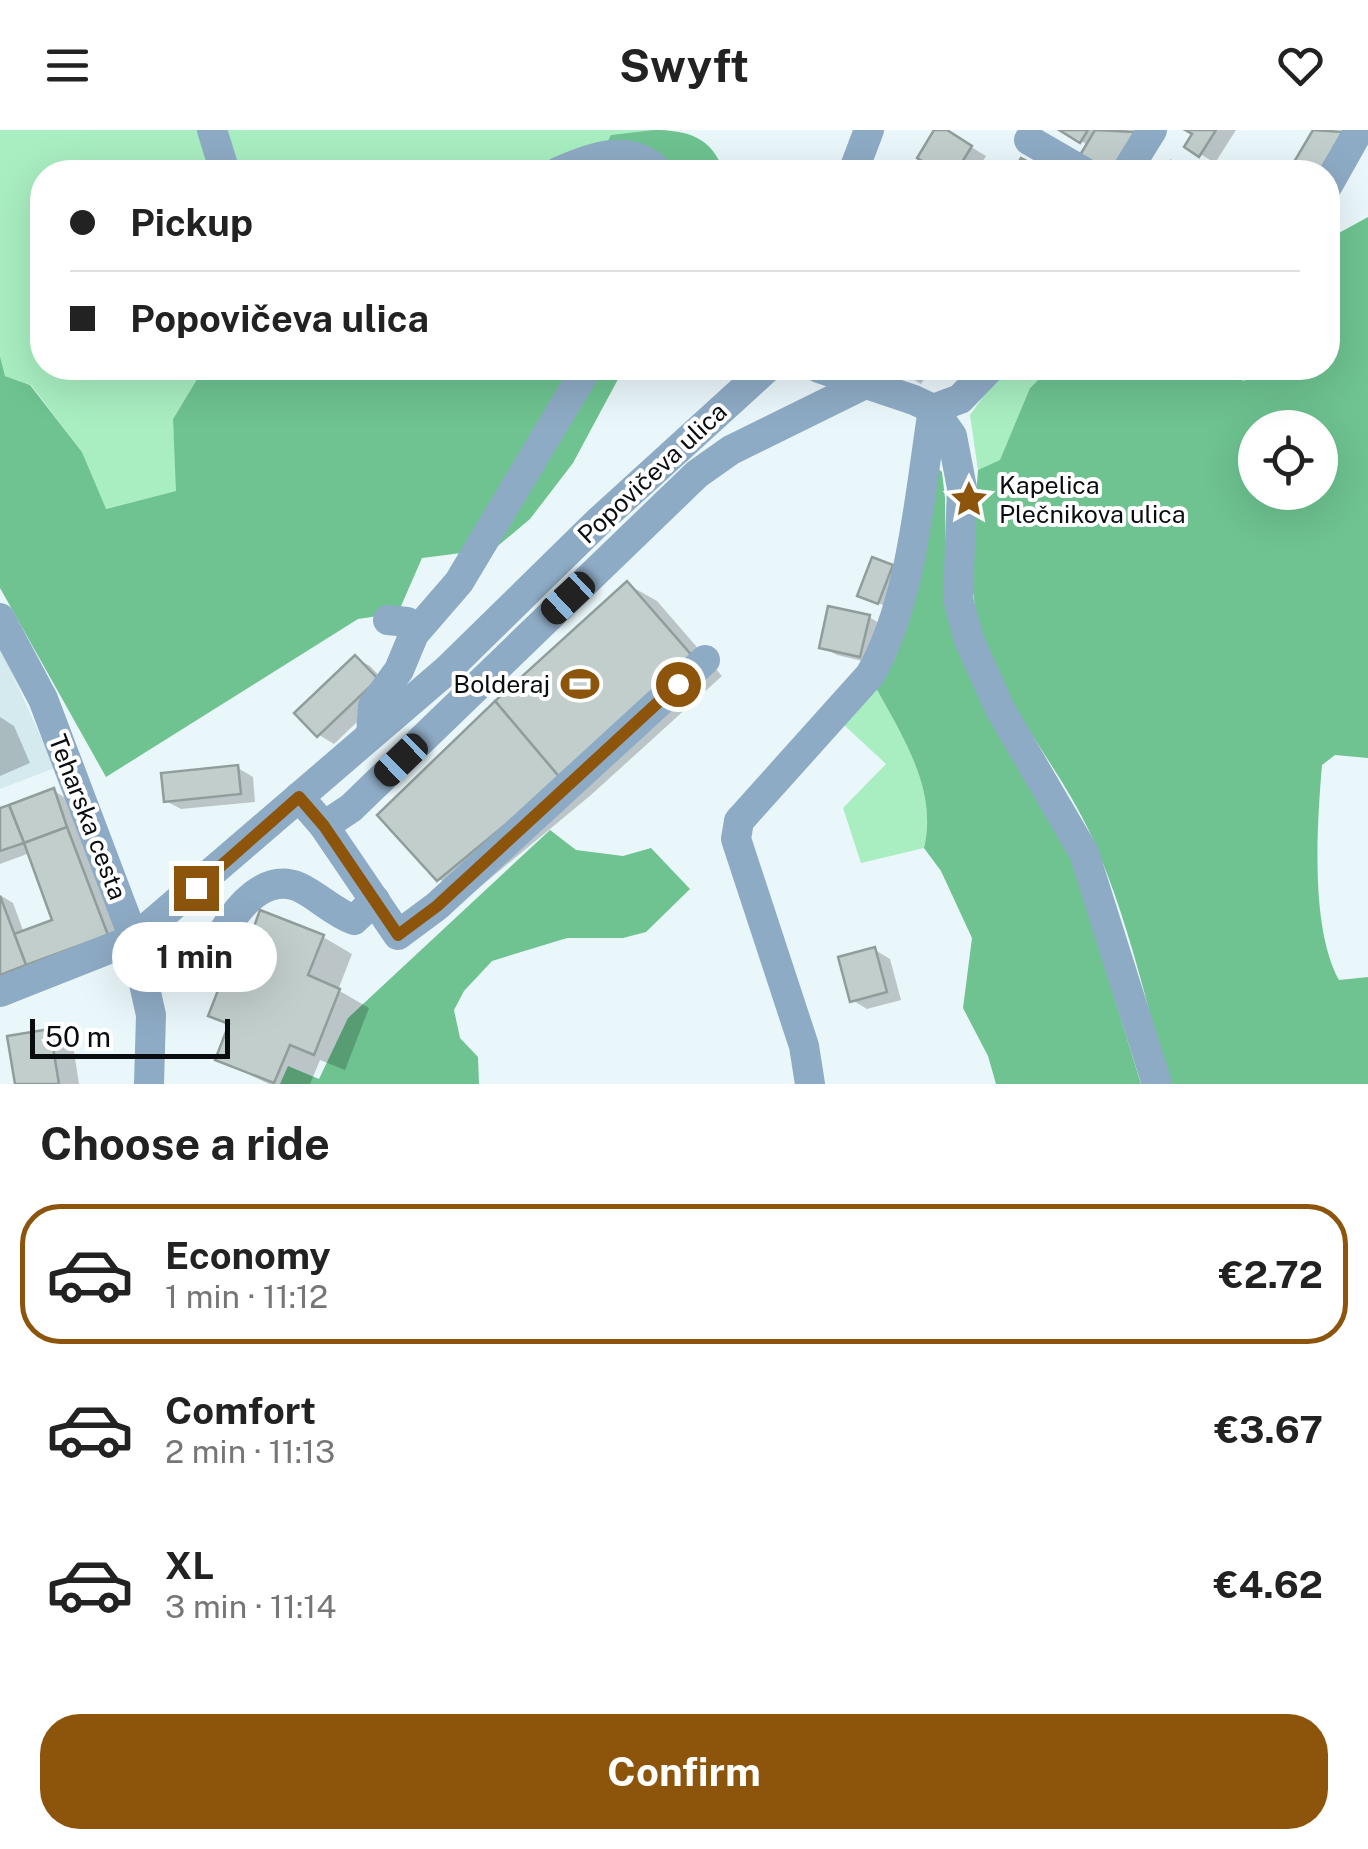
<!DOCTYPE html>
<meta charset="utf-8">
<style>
body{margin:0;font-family:"Public Sans",sans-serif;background:#f2f2f2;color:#222;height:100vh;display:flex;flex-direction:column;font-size:38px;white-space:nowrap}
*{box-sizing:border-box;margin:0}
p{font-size:32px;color:#767676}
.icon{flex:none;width:55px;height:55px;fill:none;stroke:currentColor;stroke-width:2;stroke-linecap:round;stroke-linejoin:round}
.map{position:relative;height:954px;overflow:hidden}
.sheet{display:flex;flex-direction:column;background:#fff;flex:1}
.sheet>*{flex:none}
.top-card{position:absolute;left:30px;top:30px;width:1310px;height:220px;border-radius:40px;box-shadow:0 10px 40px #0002;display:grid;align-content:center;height:220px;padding:0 40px;background:#fff}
.buttons{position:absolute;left:1238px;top:280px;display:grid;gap:20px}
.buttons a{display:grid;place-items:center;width:100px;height:100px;border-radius:50%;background:#fff;box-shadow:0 10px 40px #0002;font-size:50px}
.scale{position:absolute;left:30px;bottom:25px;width:200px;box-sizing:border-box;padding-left:10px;border:5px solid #090d0f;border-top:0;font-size:28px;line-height:35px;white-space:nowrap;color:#090d0f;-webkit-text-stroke:8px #fff;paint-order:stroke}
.end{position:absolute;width:45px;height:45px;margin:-22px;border:12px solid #8d550c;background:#fff;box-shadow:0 0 0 5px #fff}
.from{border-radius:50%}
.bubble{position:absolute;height:70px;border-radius:35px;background:#fff;box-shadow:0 10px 40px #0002;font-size:32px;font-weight:700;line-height:70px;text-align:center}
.car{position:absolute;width:30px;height:60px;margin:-30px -15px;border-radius:12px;box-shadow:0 0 8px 2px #0007;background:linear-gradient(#222 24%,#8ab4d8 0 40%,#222 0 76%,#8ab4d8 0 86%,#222 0)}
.top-card b{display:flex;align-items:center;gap:35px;height:95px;font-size:38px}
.top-card b+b{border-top:2px solid #e0e0e0}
.top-card i{width:25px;height:25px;background:#222}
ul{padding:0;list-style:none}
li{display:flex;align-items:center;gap:30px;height:140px;margin:0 20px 15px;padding:0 20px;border:5px solid transparent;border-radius:40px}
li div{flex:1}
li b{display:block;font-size:38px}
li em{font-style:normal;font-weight:700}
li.on{border-color:#8d550c}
li>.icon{width:90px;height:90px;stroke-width:1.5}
h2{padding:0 40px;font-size:45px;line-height:120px}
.button{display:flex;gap:20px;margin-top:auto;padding:20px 40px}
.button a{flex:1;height:115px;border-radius:40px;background:#8d550c;color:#fff;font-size:40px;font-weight:700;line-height:115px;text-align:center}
header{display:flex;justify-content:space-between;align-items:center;height:130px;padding:0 40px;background:#fff;font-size:45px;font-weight:700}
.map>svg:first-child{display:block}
.built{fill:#d5eaef}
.green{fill:#a8eec1}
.forest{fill:#6ec390;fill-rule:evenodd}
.shadow{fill:#0003}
.building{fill:#c2cecc;stroke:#919d9b;stroke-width:2.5}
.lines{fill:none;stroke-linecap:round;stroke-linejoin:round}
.minor{stroke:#8eabc5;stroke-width:30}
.route{stroke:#8d550c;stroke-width:12}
.labels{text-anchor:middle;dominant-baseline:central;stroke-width:8;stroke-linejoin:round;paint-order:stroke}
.street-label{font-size:25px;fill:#090d0f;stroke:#fff}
.poi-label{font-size:25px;fill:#090d0f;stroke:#fff;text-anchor:start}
</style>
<header><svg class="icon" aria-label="menu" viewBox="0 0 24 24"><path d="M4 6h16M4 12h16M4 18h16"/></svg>Swyft<svg class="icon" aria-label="heart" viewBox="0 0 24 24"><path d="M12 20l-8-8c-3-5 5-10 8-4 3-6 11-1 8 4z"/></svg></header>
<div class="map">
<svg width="1368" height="954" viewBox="0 0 1368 954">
<rect width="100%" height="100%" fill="#eaf7fa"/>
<!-- built -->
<polygon class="built" points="0,517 55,638 0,659"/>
<!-- green -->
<g class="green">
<polygon points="0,0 653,0 611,5 597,30 570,42 42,42 42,238 208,238 202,241 173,289 177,361 105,379 82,322 31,255 5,246 0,226"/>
<polygon points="1004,238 1050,238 1030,258 1000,331 978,340 970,285"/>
<polygon points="1204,238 1261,238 1244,251"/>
<path d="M 875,556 C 902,606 938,659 924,718 L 861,733 L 843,678 L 886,634 L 844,595 Z"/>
</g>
<!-- forest -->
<g class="forest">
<path d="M 653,0 C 688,0 712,7 724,42 L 571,42 L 597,30 L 611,5 Z"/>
<path d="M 1368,87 L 1368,628 L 1335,625 L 1322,635 C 1317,695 1310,797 1339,850 L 1368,847 L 1368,954 L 1168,954 C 1148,876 1129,795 1098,721 C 1063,634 988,565 974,470 C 968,429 975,382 978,340 L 1000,330 L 1030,258 L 1050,238 L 1204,238 L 1244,251 L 1261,238 L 1328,238 L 1328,109 ZM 1255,298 L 1320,298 L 1320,362 L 1255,362 Z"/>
<path d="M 0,226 L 5,246 L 30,255 L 82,322 L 106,379 L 176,361 L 173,289 L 202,241 L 208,238 L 624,238 L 573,333 L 530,389 L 487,425 C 464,420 445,426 422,428 L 398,483 L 358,489 L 106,647 L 0,458 Z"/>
<path d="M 936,337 L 942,342 L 945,368 L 946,474 L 1072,730 L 1141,954 L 996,954 L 988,926 L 963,878 L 972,808 L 941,741 L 924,718 C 938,659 902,606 875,556 L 894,531 L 907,497 Z"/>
<polygon points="550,700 576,720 623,726 651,718 690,759 646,802 623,808 567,808 492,831 464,861 454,880 460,908 478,927 479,954 280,954 288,936 319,949 348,888"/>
</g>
<!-- shadow -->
<g class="shadow">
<polygon points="937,0 943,0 986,26 976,42 945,42 920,27"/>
<polygon points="1064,0 1126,0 1148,13 1089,16"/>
<polygon points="1190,0 1236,0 1215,33 1187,16 1195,3"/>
<polygon points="894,238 931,238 921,254"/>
<polygon points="892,437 906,446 893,480 860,464"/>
<polygon points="627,454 657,471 722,546 591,665 469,766 439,749"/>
<polygon points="869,487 884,496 875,534 837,525 822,517"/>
<polygon points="355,528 370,536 392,559 334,614 319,605 298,583"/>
<polygon points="0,587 14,596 30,633 0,646"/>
<polygon points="238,638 253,647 255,672 181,679 166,671"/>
<polygon points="54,661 69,670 129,817 0,861 0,765 13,773 24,803 55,792 30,723 0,734 0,681"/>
<polygon points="323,807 352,824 338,860 369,878 345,940 320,930 310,954 269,954 218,929 231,896 211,885 251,811"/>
<polygon points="875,820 890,829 901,870 867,879 852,870"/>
<polygon points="50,902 73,915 79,954 18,954"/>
</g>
<!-- building -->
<g class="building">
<polygon points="934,0 947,0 972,16 956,42 941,42 917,28"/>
<polygon points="1059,0 1088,0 1080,13"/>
<polygon points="1095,0 1135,2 1111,42 1080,25"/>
<polygon points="1185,0 1216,0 1199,27 1184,17 1192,4"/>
<polygon points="1313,0 1343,2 1319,42 1288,42"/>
<polygon points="1021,28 1048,42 1013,42"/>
<polygon points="1171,31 1190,42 1164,42"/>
<polygon points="889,238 911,238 905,247"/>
<polygon points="872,427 893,435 878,474 857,466"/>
<polygon points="627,451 694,528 561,649 495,571"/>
<polygon points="828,476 870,485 860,527 819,518"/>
<polygon points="355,525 378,549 317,607 294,583"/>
<polygon points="495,571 561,649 437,751 377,685"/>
<polygon points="238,635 241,664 164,672 161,643"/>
<polygon points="54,658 67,697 24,713 9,675"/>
<polygon points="9,675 24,713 0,721 0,678"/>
<polygon points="67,697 108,805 26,835 14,804 52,790 24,713"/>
<polygon points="0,766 26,835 0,845"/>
<polygon points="260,780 324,805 308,845 340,859 314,925 290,915 274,953 215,930 229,894 208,886 240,804 250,808"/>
<polygon points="875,817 887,862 850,872 838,827"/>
<polygon points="50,899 59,954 15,954 7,906"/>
</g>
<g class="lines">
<!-- minor -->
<g class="minor">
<polyline points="212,0 225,42"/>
<polyline points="1029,10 1084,42"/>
<path d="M 558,42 C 591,27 630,12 659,42"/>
<polyline points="853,42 869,0"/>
<polyline points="1126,42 1152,0"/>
<polyline points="1328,55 1359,0"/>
<polyline points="819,238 914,270 933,279 952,306 962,358 958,469 969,510 1000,579 1084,723 1157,954"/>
<polyline points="0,488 43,569 134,809 151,885 149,954"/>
<polyline points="388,490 407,492 414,504"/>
<polyline points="371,605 373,576 399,540 414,504 459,452 587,238"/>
<polyline points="299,667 324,696 351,678 697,344 731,320 867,253"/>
<polyline points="324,696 398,805 437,776 705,530"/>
<path d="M 223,802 C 238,777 265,743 299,757 C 318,766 333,782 354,790 L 375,770"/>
<polyline points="0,862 134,809 447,540 599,391 767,238"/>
<path d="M 810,954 L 804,916 L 736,709 L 739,691 L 870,545 C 912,473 920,361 933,279 L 960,269 L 990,238"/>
</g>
</g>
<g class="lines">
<!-- route -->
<polyline class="route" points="196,758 299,667 324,696 398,805 437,776 678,554"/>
</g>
<!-- icons -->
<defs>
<g id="sight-bare" transform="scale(3)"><path d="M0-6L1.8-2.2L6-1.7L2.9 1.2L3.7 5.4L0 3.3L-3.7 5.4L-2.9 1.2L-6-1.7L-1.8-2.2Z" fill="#8d550c" stroke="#fff" stroke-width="2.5" paint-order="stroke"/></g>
<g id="stadium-bare" transform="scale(3)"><path d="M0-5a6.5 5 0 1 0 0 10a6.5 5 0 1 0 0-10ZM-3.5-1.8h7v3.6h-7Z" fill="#8d550c" stroke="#fff" stroke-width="2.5" paint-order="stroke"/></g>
</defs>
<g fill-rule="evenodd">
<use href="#sight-bare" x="969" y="369"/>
<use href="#stadium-bare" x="580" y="554"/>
</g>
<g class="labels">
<!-- street labels -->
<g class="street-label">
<text transform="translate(652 343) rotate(-43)">Popovičeva ulica</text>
<text transform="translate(88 687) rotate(69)">Teharska cesta</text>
</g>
<!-- poi labels -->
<g class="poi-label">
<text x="999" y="355">Kapelica<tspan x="999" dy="29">Plečnikova ulica</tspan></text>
<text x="550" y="554" text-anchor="end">Bolderaj</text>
</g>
</g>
</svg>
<div class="buttons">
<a><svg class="icon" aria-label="locate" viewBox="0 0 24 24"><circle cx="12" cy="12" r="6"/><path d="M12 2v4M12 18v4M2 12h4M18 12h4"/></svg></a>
</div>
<div class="scale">50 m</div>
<i class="end from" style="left:678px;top:554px"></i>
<i class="end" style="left:196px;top:758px"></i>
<div class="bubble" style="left:112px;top:792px;width:165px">1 min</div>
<i class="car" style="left:568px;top:468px;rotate:227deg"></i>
<i class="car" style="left:401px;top:630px;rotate:226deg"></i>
<div class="top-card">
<b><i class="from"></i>Pickup</b>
<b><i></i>Popovičeva ulica</b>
</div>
</div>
<section class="sheet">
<h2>Choose a ride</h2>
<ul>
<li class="on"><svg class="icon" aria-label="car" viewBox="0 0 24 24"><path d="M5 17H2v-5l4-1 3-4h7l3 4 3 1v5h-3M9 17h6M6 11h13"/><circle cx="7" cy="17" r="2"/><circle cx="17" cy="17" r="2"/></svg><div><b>Economy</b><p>1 min · 11:12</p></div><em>€2.72</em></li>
<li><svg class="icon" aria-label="car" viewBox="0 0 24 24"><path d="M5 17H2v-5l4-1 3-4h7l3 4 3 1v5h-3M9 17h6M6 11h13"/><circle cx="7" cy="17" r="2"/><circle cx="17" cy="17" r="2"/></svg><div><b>Comfort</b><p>2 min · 11:13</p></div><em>€3.67</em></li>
<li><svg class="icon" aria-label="car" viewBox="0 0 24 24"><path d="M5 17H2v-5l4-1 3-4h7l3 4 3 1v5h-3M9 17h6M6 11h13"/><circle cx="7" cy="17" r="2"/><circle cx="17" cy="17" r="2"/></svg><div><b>XL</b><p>3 min · 11:14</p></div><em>€4.62</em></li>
</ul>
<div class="button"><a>Confirm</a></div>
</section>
